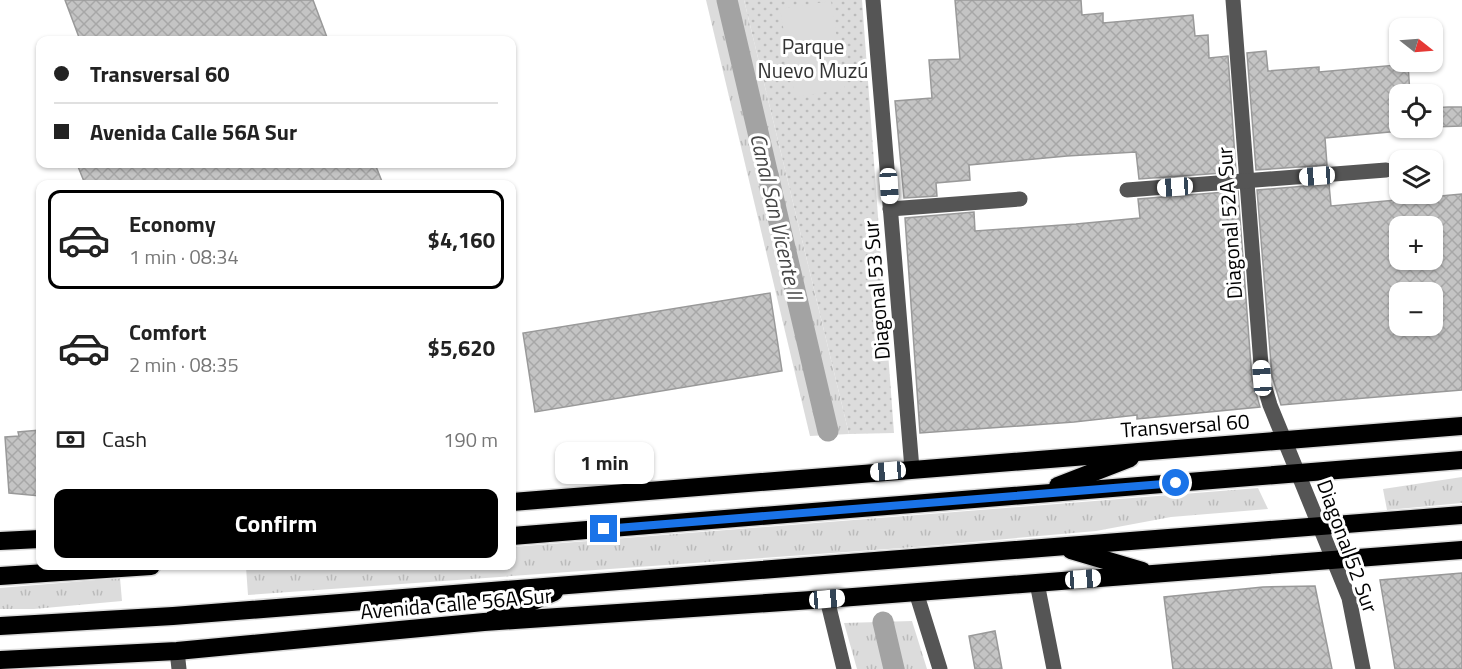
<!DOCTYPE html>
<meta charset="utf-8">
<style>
body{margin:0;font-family:"Titillium Web",sans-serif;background:#f6f6f6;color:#222;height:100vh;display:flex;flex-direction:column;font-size:22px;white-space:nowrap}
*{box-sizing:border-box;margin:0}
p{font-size:20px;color:#767676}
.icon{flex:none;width:33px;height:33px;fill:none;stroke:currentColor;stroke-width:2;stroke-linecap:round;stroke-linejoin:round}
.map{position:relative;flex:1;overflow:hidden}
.sheet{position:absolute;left:36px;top:180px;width:480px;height:390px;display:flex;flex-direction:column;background:#fff;border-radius:12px;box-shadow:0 2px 4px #0004}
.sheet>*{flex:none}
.top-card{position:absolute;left:36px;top:36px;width:480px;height:132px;border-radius:12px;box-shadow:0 2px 4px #0004;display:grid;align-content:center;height:132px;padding:0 18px;background:#fff}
.needle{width:39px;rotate:107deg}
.tools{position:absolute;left:1389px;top:18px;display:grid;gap:12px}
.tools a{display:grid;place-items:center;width:54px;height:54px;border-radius:12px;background:#fff;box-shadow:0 2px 4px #0004;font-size:30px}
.end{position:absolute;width:27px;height:27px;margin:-14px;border:8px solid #1a73e8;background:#fff;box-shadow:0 0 0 3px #fff}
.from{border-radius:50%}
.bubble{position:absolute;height:42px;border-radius:12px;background:#fff;box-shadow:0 2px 4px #0004;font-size:20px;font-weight:700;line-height:42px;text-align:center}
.car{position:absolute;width:18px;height:36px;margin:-18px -9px;border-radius:8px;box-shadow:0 0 4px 2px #0007;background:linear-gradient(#fff 24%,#345 0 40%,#fff 0 76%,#345 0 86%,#fff 0)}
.top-card b{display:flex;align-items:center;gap:21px;height:57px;font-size:22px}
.top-card b+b{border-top:2px solid #e0e0e0}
.top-card i{width:15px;height:15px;background:#222}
ul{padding:10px 0 0;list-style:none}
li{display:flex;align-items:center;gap:18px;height:99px;margin:0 12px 9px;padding:0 6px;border:3px solid transparent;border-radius:12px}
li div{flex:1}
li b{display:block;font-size:22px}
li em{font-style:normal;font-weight:700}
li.selected{border-color:#000}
li>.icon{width:54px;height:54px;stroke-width:1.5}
.pay{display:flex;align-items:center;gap:15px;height:66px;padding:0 18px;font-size:22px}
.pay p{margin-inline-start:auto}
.primary-button{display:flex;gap:12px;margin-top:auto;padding:12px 18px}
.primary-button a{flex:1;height:69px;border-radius:12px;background:#000;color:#fff;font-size:24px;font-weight:700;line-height:69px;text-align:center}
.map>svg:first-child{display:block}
.grass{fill:url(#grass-tufts)}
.park{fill:url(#park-dots)}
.garden{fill:#dcdcdc}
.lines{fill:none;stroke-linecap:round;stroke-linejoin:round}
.canal{stroke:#a3a3a3;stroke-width:21}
.building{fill:url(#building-cross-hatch);stroke:#999;stroke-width:1.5;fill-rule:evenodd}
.highway-casing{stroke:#dbdbdb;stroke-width:21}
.minor{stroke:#555;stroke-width:15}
.highway{stroke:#000;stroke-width:18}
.route{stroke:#1a73e8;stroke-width:8}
.labels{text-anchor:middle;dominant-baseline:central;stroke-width:6;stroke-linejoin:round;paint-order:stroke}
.park-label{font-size:21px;fill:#333;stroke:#fff}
.street-label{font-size:21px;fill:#000;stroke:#fff}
.water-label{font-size:22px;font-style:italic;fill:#444;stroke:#fff}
</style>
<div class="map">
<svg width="1462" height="669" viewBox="0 0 1462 669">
<defs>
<pattern id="grass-tufts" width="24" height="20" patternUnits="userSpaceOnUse" patternTransform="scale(1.5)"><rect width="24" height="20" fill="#dcdcdc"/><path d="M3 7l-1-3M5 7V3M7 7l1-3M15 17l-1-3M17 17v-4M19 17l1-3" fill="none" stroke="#bbb"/></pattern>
<pattern id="park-dots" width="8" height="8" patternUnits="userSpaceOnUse" patternTransform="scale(1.5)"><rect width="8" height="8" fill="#dcdcdc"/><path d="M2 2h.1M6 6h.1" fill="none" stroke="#bbb" stroke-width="1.8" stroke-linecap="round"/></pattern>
<pattern id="building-cross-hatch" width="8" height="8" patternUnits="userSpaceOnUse" patternTransform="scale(1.5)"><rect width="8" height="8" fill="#c4c4c4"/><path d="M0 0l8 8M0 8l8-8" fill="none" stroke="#a7a7a7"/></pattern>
</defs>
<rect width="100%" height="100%" fill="#fff"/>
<!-- grass -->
<g class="grass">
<polygon points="706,0 744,0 849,434 810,436"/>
<polygon points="1462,477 1462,503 1387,510 1383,489"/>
<polygon points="1258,488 1268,509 1171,517 1096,531 916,547 248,595 246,567 268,566 512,566 512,547"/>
<polygon points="120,578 122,601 34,609 0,609 0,588"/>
<polygon points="912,621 927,669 857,669 844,623"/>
</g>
<!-- park -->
<polygon class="park" points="744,0 862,0 894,433 849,434"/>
<!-- garden -->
<polygon class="garden" points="831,1 845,89 795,97 780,9"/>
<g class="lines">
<!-- canal -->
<g class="canal">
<polyline points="727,0 828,431"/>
<polyline points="883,622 894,669"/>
</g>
</g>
<!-- building -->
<g class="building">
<polygon points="65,0 313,0 328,40 80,40"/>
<polygon points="955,0 1081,0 1082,15 1103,13 1103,23 1193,15 1195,36 1208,35 1209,58 1228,56 1236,172 1139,179 1136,152 1067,156 969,165 970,180 936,183 937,196 904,198 895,101 932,98 929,60 960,59"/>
<polygon points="1266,51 1268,71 1319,67 1319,72 1408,64 1410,94 1400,94 1400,131 1325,138 1327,165 1256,170 1247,53"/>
<polygon points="1448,107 1462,107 1462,126 1432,127 1432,108"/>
<polygon points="77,164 375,164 383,184 85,184"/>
<path d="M 1329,184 L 1331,206 L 1462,194 L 1462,390 L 1281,405 L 1272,376 L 1257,190 ZM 1400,226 L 1433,226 L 1435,260 L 1400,260 ZM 1400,292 L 1438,292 L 1440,326 L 1400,326 Z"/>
<polygon points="1238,191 1252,379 1260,407 1137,419 1137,415 1074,422 920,433 905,218 974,212 975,231 1076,224 1140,218 1138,199"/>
<polygon points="770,293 782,371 535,412 523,333"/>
<polygon points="40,430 40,496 9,493 5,437 19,436 18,432"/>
<polygon points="1462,573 1462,669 1395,669 1380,580"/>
<polygon points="1315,586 1332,669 1173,669 1164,597 1263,587"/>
<polygon points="995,631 1002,669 975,669 969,636"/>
</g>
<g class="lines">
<!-- highway casing -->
<g class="highway-casing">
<g id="highway">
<polyline points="1058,486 1130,458"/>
<polyline points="512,502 1462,426"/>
<polyline points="512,536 1462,460"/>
<polyline points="0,541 40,539"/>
<polyline points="1071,550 1142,571"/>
<polyline points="0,576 151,566"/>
<polyline points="494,618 554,592"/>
<polyline points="0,626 173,616 1462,515"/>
<polyline points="0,660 177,651 484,622 827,599 1462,550"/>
</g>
</g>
<!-- minor -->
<g class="minor">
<polyline points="873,0 912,469"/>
<polyline points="1233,0 1262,378 1270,405 1349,598 1363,669"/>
<polyline points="1127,190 1386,170"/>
<polyline points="890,209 1020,199"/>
<polyline points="1037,583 1054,669"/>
<polyline points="916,592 940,669"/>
<polyline points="827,599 844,669"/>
<polyline points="177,651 179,669"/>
</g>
<!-- highway -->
<use href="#highway" class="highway"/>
</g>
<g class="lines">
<!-- route -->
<polyline class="route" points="604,529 1176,483"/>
</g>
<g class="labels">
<!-- park labels -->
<g class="park-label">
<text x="813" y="46">Parque<tspan x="813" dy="24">Nuevo Muzú</tspan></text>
</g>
<!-- street labels -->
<g class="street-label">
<text transform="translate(1229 223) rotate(-94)">Diagonal 52A Sur</text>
<text transform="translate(876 290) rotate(-95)">Diagonal 53 Sur</text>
<text transform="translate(1185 425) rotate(-4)">Transversal 60</text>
<text transform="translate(1348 546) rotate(70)">Diagonal 52 Sur</text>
<text transform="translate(456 603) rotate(-5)">Avenida Calle 56A Sur</text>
</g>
<!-- water labels -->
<g class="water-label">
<text transform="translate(777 216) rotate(77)">Canal San Vicente II</text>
</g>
</g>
</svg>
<div class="tools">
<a><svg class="needle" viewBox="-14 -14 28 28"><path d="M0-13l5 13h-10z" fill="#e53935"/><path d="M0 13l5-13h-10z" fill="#767676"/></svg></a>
<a><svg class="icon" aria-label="locate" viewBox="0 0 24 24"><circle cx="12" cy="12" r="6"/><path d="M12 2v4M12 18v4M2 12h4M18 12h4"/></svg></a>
<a><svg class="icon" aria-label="layers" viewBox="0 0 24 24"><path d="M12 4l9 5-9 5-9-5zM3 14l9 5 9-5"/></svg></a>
<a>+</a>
<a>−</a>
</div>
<i class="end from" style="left:1176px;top:483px"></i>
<i class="end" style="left:604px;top:529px"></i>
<div class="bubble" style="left:555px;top:442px;width:99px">1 min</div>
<i class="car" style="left:1317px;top:176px;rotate:266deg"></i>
<i class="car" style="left:889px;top:186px;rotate:176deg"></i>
<i class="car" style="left:1175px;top:187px;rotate:266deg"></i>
<i class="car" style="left:1262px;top:378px;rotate:356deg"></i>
<i class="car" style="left:888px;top:471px;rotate:265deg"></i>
<i class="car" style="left:1083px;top:579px;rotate:86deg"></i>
<i class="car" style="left:827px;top:599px;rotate:85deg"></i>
<div class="top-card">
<b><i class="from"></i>Transversal 60</b>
<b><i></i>Avenida Calle 56A Sur</b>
</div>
<section class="sheet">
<ul>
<li class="selected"><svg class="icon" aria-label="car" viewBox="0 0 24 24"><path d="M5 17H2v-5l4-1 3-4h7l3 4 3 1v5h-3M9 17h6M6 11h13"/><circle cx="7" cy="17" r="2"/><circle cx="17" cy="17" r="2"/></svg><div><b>Economy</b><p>1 min · 08:34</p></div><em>$4,160</em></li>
<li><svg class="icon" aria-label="car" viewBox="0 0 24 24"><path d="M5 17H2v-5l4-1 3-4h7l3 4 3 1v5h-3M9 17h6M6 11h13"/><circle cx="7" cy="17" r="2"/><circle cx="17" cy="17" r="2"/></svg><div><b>Comfort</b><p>2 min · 08:35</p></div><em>$5,620</em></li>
</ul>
<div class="pay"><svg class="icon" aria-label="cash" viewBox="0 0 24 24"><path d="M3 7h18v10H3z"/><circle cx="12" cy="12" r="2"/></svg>Cash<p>190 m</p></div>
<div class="primary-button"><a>Confirm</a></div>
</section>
</div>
